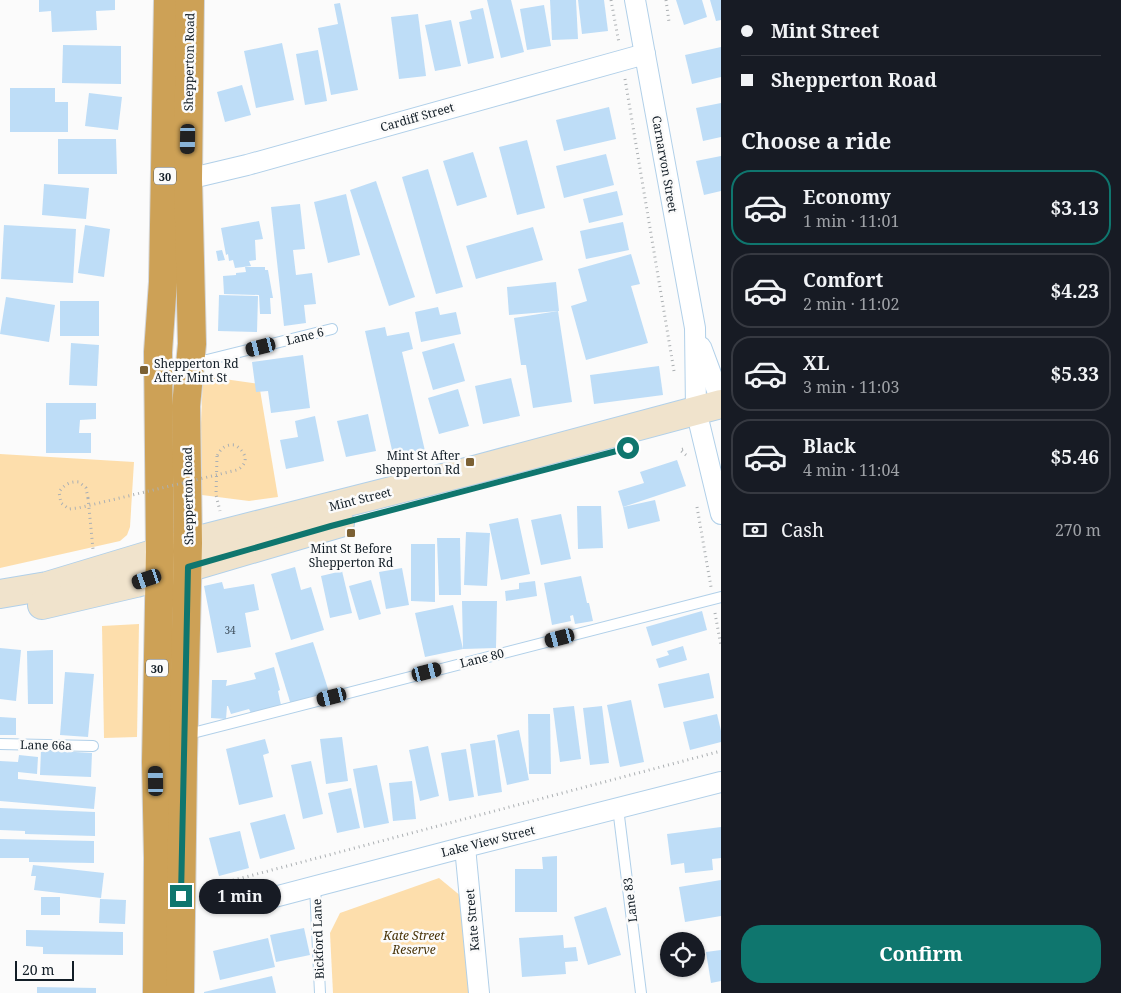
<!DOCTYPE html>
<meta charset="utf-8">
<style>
body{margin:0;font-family:"Noto Serif",serif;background:#20242c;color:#f1f3f6;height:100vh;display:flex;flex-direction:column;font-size:19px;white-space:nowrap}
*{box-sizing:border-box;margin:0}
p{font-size:16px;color:#9ea1a6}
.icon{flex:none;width:28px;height:28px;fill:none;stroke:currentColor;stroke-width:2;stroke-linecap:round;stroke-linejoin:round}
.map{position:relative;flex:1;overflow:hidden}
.panel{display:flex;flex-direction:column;background:#171b24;width:400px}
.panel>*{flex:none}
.guide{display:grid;align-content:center;height:110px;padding:0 20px;background:#171b24}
.tools{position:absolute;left:660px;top:932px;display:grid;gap:10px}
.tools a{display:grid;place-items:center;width:45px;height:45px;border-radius:50%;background:#171b24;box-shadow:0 1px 4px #0004;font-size:25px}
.scale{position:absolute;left:15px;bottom:12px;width:59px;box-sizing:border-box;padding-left:5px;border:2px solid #121d26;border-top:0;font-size:14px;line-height:18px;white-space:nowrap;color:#121d26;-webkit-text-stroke:4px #fbfbfb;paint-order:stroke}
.end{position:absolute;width:22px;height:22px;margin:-11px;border:6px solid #0f766e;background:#fff;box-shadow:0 0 0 2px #fff}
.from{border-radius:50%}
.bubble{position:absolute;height:35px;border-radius:18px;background:#171b24;box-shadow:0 1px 4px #0004;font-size:16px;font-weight:700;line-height:35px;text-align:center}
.car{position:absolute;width:15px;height:30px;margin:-15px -8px;border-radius:6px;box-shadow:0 0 4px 1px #0007;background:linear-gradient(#222 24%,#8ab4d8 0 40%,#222 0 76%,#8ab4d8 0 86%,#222 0)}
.guide b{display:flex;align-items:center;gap:18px;height:48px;font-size:19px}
.guide b+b{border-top:1px solid #363941}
.guide i{width:12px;height:12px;background:#f1f3f6}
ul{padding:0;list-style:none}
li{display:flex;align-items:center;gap:15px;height:75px;margin:0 10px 8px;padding:0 10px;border:2px solid #363941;border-radius:20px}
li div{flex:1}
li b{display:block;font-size:19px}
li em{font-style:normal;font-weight:700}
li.selected{border-color:#0f766e}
li>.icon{width:45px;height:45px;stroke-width:1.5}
h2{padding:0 20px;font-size:22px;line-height:60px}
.pay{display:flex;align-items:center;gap:12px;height:55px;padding:0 20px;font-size:19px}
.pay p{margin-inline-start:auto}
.primary-button{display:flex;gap:10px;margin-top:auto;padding:10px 20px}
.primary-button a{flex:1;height:58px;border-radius:20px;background:#0f766e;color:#fff;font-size:20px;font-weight:700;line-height:58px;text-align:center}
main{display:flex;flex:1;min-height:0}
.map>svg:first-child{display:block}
.green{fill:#fddeac}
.building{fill:#beddf7}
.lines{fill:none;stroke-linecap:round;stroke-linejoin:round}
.lane-casing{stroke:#b1d0e9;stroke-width:12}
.street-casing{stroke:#b1d0e9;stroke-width:22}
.secondary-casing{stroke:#b1d0e9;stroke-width:30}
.highway-casing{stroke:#d4d6d8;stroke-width:30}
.path{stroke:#acb0b3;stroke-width:3;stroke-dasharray:1 4;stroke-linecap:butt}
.lane{stroke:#fff;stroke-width:10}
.street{stroke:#fff;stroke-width:20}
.secondary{stroke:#f0e3cc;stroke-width:28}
.highway{stroke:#cda156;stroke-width:28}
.path-bridge{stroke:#acb0b3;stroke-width:3;stroke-dasharray:1 4;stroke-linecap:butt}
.route{stroke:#0f766e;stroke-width:6}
.poi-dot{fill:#7b6033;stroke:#fbfbfb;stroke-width:2}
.labels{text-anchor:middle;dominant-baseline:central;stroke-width:5;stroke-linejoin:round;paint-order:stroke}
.number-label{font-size:10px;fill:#3d4d5a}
.shield{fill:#fbfbfb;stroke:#586066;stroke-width:1}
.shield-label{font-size:11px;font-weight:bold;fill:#121d26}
.street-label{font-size:12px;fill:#121d26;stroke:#fbfbfb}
.poi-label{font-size:12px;fill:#121d26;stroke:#fbfbfb;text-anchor:start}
.park-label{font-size:12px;font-style:italic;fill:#463105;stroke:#fbfbfb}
</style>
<main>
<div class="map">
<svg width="721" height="993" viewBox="0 0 721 993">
<rect width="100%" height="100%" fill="#fbfbfb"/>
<!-- green -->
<g class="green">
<polygon points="203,376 259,384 278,497 249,501 202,495 201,424"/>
<polygon points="0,454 134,462 130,527 127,535 120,541 0,568"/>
<polygon points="139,624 137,737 104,738 102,626"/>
<polygon points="439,878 462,897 470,993 333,993 330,933 340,913"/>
</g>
<!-- building -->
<g class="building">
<polygon points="39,0 115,0 115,10 96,11 97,30 52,32 51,11 39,12"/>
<polygon points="487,0 511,0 524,52 501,58"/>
<polygon points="550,0 576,0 578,39 552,40"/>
<polygon points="578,0 604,0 608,31 582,34"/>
<polygon points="676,0 702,0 707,17 684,25"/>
<polygon points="710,0 721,0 721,20 716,21"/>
<polygon points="340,3 358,90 331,95 318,28 338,24 334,4"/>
<polygon points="544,5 551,46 527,50 520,9"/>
<polygon points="483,8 494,58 468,64 459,22 472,19 470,11"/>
<polygon points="418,14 426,76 399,79 391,17"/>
<polygon points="451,20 461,66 435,71 425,25"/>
<polygon points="282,43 294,100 256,108 244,51"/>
<polygon points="63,45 121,46 121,84 62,83"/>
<polygon points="721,47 721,77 692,84 685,55"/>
<polygon points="318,50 327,101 305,105 296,54"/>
<polygon points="242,85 251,115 225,122 217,92"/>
<polygon points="10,88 55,88 55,102 68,102 68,132 10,132"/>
<polygon points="89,93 122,97 118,130 85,126"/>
<polygon points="721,103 721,137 703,141 696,108"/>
<polygon points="609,107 616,139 564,151 556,120"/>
<polygon points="58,139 116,139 117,174 58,174"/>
<polygon points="527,140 545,208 517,215 499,147"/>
<polygon points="473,152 487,197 457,206 443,161"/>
<polygon points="606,154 614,185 564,198 556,166"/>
<polygon points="721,156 721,191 704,195 696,161"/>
<polygon points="428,169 463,287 436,294 402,177"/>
<polygon points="376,181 415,297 389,306 350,190"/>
<polygon points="44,184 89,188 86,219 42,215"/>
<polygon points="617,191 623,215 589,223 583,199"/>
<polygon points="346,194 360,255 328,263 314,202"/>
<polygon points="300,204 305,249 293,250 296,275 312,273 316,304 304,305 306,323 284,326 271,207"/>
<polygon points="259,221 263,239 255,240 256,260 249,261 251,266 235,268 233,260 229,261 228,254 226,255 221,228"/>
<polygon points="623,222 629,250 586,259 580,231"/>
<polygon points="4,225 76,229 73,283 1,279"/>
<polygon points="85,225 110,229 104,277 78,273"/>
<polygon points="533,227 543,260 476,279 466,246"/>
<polygon points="222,250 225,260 218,261 216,251"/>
<polygon points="631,254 640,284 631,286 648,343 586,360 571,306 587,301 578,269"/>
<polygon points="245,267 265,267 265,270 268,270 273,298 270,298 271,314 260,314 259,295 224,294 223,276 236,275 236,273 246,272"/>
<polygon points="556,282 559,311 509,315 507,287"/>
<polygon points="219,295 258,296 257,332 218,331"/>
<polygon points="6,297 55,305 49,342 0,334"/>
<rect x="60" y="301" width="39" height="35"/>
<polygon points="438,307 440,315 456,312 461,334 421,342 415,312"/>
<polygon points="558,311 572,402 533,408 526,365 521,365 514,318"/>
<polygon points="385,327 387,336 409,332 413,349 402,352 425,451 394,459 365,331"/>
<polygon points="71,343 99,345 97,386 69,385"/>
<polygon points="454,343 465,381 433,390 422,352"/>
<polygon points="303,355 310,408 271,413 268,391 256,392 252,362"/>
<polygon points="659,366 663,395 594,404 590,375"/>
<polygon points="511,378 520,416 483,424 475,386"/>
<polygon points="458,389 469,426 439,434 428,398"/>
<polygon points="46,403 96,403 96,419 80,420 79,433 91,433 91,453 46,453"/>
<polygon points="368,414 376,451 346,457 337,421"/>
<polygon points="315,416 324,461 286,469 280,440 298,437 295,421"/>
<polygon points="677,460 686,486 623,507 618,491 644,483 640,472"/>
<polygon points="655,500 660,521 628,529 623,507"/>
<polygon points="577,506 601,506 603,548 578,549"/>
<polygon points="561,514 571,559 541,565 531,520"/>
<polygon points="518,518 530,574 501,580 489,524"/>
<polygon points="466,532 490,533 487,586 464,585"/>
<polygon points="437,538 460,538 461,595 439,595"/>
<polygon points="411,544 435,544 435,602 411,601"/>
<polygon points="295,567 301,590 311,587 324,630 291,640 271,574"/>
<polygon points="402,568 409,605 386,609 379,572"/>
<polygon points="342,571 352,613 330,618 321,576"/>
<polygon points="581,576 587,603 589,603 593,621 575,624 573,615 570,616 571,621 552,625 544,583"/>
<polygon points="371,580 381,614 359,620 349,586"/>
<polygon points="535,581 537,596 506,601 505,591 519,589 519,583"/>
<polygon points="222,582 224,589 254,584 259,610 245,613 251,647 217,653 204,586"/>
<polygon points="462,601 497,601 496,648 463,649 425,657 415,613 453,605 463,649"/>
<polygon points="702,611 707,630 652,646 646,627"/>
<polygon points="313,642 329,692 291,705 275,653"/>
<polygon points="683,646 687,660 659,668 656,659 669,655 667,651"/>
<polygon points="0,648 21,650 16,701 0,699"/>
<polygon points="53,650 53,704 28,704 27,651"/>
<polygon points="274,667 280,690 278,691 281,705 251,713 249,709 231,714 228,706 227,706 226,719 211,718 212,680 227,680 226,686 256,679 254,673"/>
<polygon points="65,672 94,674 88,737 60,735"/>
<polygon points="709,673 714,698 664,708 658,684"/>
<polygon points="631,700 644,762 620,767 607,705"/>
<polygon points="574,706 581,759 560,762 553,708"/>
<polygon points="602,706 609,763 590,765 583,708"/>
<polygon points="528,714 550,714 551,774 529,774"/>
<polygon points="717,714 721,731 721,742 690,750 683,722"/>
<polygon points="0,717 16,718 16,735 0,735"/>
<polygon points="519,730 529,780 507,785 497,735"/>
<polygon points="342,737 348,781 326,784 320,739"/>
<polygon points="265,739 269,753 263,755 273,797 239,805 226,749"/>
<polygon points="495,740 502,792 478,796 470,744"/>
<polygon points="428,746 439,796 420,801 409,750"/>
<polygon points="466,749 474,797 449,801 441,753"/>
<polygon points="41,750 92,753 91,777 40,775"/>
<polygon points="19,755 38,757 37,774 18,772 18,779 96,787 94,809 0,801 0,761 18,762"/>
<polygon points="311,761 323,814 303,819 291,765"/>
<polygon points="377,765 389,823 364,828 353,769"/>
<polygon points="412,781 416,819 393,821 389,783"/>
<polygon points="351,788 360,828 337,833 328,793"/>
<polygon points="0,808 95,812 95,836 25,834 25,831 0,830"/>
<polygon points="285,814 295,849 260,859 250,823"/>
<polygon points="721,827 721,858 712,859 713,870 685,873 684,863 671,865 667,834"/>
<polygon points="240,831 249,868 219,876 209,838"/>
<polygon points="0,839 94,841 94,863 29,862 29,858 0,858"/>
<polygon points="557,856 557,912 515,912 515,869 543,869 542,857"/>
<polygon points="33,865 104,873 101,898 34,890 36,876 31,876"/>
<polygon points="721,880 721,916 685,922 679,887"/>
<rect x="41" y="897" width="19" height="18"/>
<polygon points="100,899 126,900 125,924 99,923"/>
<polygon points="606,907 621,955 588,965 574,917"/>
<polygon points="304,928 310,955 276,962 270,935"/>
<polygon points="26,930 123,932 123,955 43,954 43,947 26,946"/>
<polygon points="563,935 564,948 576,947 578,961 565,962 566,974 522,977 519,938"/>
<polygon points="268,938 275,967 220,980 213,951"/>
<polygon points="721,950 721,981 711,983 706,952"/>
<polygon points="272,976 276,993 204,993 204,992"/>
<polygon points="37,987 96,988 96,993 37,993"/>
</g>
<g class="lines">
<!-- lane casing -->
<g class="lane-casing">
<g id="lane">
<polyline points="191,362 207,360 332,329"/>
<polyline points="185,735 721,597"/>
<polyline points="0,744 93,746"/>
<polyline points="618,808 641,993"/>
<polyline points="315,886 320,993"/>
</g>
</g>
<!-- street casing -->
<g class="street-casing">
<g id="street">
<polyline points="635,0 695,328 696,410 721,514"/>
<polyline points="188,179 247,165 645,54"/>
<polyline points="701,347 721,401"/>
<polyline points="465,847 479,993"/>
<polyline points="255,902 465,847 721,782"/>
</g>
</g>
<!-- secondary casing -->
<g class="secondary-casing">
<g id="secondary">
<polyline points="0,594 47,586 206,538 474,470 721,404"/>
<polyline points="42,605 136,583 340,523"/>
</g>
</g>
<!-- highway casing -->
<g class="highway-casing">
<g id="highway">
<polyline points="157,993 158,858 156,762 160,552 158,352 163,282 168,0"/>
<polyline points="180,993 183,759 188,543 186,406 192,344 188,179 190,0"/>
</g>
</g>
<!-- path -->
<g class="path">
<polyline points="611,0 619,43"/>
<polyline points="666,0 669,22"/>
<polyline points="625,79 674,371"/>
<polyline points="686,455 680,450 686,448"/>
<polyline points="217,456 216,495 220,511"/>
<polyline points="88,498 93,549"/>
<polyline points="697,507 711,587"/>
<polyline points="715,613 721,646"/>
<polyline points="204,888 721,751"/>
</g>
<!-- lane -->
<use href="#lane" class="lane"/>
<!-- street -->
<use href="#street" class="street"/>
<!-- secondary -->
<use href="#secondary" class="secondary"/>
<!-- highway -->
<use href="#highway" class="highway"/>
<!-- path-bridge -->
<path class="path-bridge" d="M 88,498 L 86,488 L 79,482 C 70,481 64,485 59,492 L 61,503 L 69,509 L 78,508 L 237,470 C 250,463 246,452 235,445 C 226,444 221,448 217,456"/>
</g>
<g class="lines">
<!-- route -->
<polyline class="route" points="181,896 188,567 331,526 628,448"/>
</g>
<!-- markers -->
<g class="poi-dot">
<rect x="139" y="365" width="10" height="10" rx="2.5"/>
<rect x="465" y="457" width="10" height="10" rx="2.5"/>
<rect x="346" y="528" width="10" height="10" rx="2.5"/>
</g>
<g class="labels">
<!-- number labels -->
<g class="number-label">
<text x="230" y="630">34</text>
</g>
<!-- shield labels -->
<g class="shield">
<rect x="154" y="167.5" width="22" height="17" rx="4"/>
<rect x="146" y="659.5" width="22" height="17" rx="4"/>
</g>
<g class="shield-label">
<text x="165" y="176">30</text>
<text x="157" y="668">30</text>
</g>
<!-- street labels -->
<g class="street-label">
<text transform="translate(189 62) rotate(-89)">Shepperton Road</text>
<text transform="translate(417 117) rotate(-16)">Cardiff Street</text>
<text transform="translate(665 164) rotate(80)">Carnarvon Street</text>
<text transform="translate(305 336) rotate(-14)">Lane 6</text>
<text transform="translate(188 496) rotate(-91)">Shepperton Road</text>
<text transform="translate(360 499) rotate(-14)">Mint Street</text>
<text transform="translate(482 658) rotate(-14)">Lane 80</text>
<text transform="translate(46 745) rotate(1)">Lane 66a</text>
<text transform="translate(488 841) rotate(-14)">Lake View Street</text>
<text transform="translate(630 900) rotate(-97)">Lane 83</text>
<text transform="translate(472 920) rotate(-95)">Kate Street</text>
<text transform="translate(318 939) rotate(-92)">Bickford Lane</text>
</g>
<!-- poi labels -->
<g class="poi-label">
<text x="154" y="363">Shepperton Rd<tspan x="154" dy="14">After Mint St</tspan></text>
<text x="460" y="455" text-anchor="end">Mint St After<tspan x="460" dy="14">Shepperton Rd</tspan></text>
<text x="351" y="548" text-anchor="middle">Mint St Before<tspan x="351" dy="14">Shepperton Rd</tspan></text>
</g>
<!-- park labels -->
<g class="park-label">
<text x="414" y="935">Kate Street<tspan x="414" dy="14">Reserve</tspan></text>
</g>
</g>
</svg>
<div class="tools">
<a><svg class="icon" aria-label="locate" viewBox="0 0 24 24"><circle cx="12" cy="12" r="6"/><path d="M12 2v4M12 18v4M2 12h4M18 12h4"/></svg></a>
</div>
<div class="scale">20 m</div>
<i class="end from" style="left:628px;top:448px"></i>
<i class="end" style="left:181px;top:896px"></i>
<div class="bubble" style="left:199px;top:879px;width:82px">1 min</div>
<i class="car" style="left:188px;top:139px;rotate:181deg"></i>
<i class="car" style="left:261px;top:347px;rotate:256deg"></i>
<i class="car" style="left:147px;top:579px;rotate:251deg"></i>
<i class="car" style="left:560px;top:638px;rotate:255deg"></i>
<i class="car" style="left:427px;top:672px;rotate:76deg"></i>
<i class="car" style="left:332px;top:697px;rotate:256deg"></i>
<i class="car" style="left:156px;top:781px;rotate:359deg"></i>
</div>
<section class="panel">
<div class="guide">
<b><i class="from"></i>Mint Street</b>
<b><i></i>Shepperton Road</b>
</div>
<h2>Choose a ride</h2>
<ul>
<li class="selected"><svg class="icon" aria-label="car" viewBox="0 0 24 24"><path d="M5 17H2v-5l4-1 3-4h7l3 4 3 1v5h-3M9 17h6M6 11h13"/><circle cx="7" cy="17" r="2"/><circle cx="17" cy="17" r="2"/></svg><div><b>Economy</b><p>1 min · 11:01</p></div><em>$3.13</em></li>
<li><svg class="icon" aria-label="car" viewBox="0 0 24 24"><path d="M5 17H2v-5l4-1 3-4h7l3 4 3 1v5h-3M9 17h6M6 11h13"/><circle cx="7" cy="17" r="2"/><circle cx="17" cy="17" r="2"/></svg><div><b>Comfort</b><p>2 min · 11:02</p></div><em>$4.23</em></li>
<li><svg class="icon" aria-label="car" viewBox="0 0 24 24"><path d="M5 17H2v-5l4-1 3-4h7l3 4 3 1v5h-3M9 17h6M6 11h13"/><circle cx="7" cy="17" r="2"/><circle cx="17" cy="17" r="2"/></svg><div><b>XL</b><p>3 min · 11:03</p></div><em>$5.33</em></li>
<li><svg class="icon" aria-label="car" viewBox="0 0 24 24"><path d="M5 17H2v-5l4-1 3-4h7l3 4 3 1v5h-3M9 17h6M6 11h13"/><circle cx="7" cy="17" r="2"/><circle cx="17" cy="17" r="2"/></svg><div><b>Black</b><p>4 min · 11:04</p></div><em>$5.46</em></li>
</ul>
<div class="pay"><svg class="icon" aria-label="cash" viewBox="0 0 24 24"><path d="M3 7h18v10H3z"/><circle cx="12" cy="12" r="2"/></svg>Cash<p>270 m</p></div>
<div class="primary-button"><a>Confirm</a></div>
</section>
</main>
